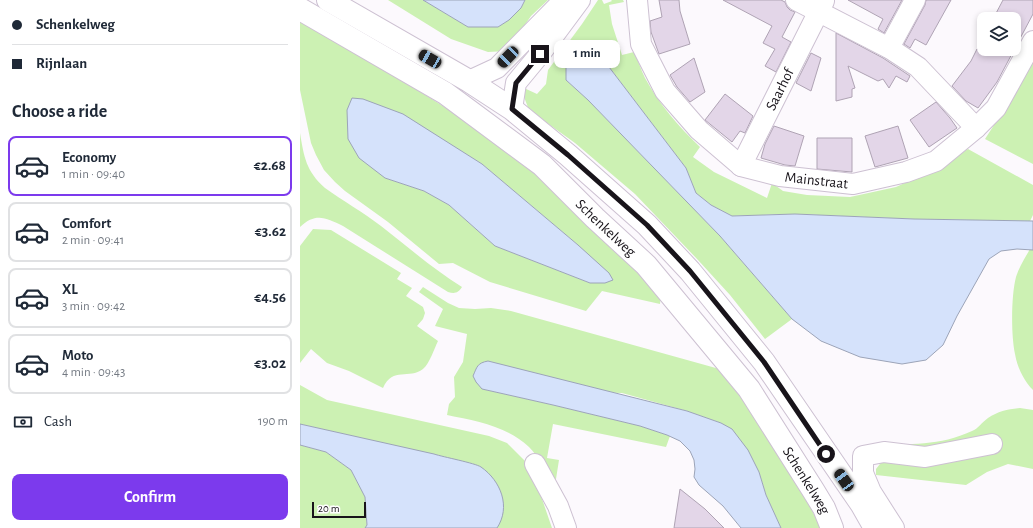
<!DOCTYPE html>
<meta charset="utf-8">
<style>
body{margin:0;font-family:"Alegreya Sans",sans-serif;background:#f2f2f3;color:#1f2937;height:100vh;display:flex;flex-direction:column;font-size:15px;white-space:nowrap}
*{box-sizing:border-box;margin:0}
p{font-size:13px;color:#747a83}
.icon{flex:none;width:22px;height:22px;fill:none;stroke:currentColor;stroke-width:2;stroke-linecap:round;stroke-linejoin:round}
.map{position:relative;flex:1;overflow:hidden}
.panel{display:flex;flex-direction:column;background:#fff;width:300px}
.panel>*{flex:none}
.top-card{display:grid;align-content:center;height:88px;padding:0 12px;background:#fff}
.tools{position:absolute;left:677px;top:12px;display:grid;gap:8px}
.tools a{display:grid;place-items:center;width:44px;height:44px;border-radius:8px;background:#fff;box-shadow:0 2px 6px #0003;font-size:20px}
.scale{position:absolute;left:12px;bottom:10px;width:54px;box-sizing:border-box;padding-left:4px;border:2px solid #18141a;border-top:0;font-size:11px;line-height:14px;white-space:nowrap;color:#18141a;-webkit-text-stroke:3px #fff;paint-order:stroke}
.end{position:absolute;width:18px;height:18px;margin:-9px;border:5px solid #18141a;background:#fff;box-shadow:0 0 0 2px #fff}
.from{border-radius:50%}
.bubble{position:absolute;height:28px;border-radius:8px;background:#fff;box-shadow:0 2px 6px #0003;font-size:13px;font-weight:700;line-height:28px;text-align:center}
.car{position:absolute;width:12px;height:24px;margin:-12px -6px;border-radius:5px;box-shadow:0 0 3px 1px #0007;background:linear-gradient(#222 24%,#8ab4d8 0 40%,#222 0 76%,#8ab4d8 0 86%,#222 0)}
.top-card b{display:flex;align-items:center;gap:14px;height:38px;font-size:15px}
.top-card b+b{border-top:1px solid #e0e1e3}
.top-card i{width:10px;height:10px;background:#1f2937}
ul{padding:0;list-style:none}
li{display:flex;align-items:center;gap:12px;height:60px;margin:0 8px 6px;padding:0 4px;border:2px solid #e0e1e3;border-radius:8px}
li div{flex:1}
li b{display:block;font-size:15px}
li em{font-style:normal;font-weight:700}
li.current{border-color:#7c3aed}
li>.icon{width:36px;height:36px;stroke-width:1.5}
h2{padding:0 12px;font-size:18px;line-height:48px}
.pay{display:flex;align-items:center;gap:10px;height:44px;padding:0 12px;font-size:15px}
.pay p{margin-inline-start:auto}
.button{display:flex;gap:8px;margin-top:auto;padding:8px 12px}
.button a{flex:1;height:46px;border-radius:8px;background:#7c3aed;color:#fff;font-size:16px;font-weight:700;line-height:46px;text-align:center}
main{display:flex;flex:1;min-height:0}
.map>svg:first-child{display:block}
.green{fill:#ccf1b3;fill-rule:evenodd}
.water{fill:#d5e2fb;stroke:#9ca4b8}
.building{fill:#e3d6e8;stroke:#afa3b4}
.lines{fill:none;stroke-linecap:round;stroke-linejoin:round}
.minor-casing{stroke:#cdc1d2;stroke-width:22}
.major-casing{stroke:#cdc1d2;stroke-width:24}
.minor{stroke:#fff;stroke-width:20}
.major{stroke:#fff;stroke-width:22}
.route{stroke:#18141a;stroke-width:5}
.labels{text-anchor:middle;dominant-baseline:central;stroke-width:3;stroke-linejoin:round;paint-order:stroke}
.street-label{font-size:15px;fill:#18141a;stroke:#fff}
</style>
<main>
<section class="panel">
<div class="top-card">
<b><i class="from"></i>Schenkelweg</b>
<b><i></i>Rijnlaan</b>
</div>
<h2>Choose a ride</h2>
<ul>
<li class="current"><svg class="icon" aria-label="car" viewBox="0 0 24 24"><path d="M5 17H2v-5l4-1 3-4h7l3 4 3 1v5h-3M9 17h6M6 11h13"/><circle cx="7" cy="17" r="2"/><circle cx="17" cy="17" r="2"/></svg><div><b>Economy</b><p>1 min · 09:40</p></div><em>€2.68</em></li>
<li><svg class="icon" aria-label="car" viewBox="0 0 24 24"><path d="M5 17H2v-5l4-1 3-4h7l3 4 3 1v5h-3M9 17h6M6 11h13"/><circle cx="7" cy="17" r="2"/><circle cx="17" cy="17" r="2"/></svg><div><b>Comfort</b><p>2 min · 09:41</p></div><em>€3.62</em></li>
<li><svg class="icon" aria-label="car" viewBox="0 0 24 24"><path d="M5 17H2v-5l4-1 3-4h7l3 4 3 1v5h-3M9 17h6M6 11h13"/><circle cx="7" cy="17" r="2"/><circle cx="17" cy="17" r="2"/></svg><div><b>XL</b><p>3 min · 09:42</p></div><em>€4.56</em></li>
<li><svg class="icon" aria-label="car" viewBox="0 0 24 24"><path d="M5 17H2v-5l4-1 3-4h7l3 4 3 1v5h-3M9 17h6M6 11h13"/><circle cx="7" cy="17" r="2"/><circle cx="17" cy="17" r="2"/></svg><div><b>Moto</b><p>4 min · 09:43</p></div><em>€3.02</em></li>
</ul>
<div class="pay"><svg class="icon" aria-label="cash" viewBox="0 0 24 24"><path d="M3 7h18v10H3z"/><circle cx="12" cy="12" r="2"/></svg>Cash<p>190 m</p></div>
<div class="button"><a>Confirm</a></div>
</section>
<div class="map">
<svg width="733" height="528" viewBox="0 0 733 528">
<rect width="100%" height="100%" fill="#fcf9fd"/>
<!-- green -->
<g class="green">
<polygon points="88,0 123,0 168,27 198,27 209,20 221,8 225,0 248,0 231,16 207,51 188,52 151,39"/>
<path d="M 298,0 L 302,0 L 304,4 L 312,1 L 311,0 L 323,0 L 324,2 L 309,5 L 312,24 L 322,55 L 334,52 C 338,60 341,70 345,78 C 359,104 379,127 400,147 L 393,157 L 414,172 L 467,198 L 472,183 L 483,191 L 507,195 L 550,197 L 596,187 L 638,168 L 668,149 L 733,185 L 733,215 L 730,221 L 614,219 L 495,214 L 432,216 L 411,205 L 396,193 L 386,168 L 293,46 L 285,44 L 266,80 L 288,100 L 420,236 L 492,319 L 465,339 L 430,295 L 398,260 L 335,194 L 275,143 L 229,110 L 224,97 L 224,88 L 237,94 L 246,84 L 248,70 L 282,24 Z"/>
<path d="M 0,21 L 97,77 L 187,134 L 247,181 L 361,293 L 360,304 L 302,291 L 286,311 L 190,282 L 153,263 L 139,264 L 88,222 L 45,191 L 35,182 L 24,170 L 16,155 L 11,143 L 0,90 ZM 151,145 L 182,164 L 278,245 L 290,283 L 195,246 L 149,205 L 124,191 L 85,178 Z"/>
<polygon points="733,55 733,164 685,139 705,108"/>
<path d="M 0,133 C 4,157 6,171 25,188 C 43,201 63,212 81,226 C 108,247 133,269 162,287 C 158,293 155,294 148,292 L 43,226 C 26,218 16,212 0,227 Z"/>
<path d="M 13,229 L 31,230 L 101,273 L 97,279 L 112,288 L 106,296 L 123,307 L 125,313 L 123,319 L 117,326 L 138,341 C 134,349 130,363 123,369 C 109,380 93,366 83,388 L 49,371 L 27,363 L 11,349 L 0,363 L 0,246 Z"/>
<path d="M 730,249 L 733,250 L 733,390 C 724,381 717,367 715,354 C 711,335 711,296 716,277 C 719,267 725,258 730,249 Z"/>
<path d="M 123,287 L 148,303 L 159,308 L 175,309 L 191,308 L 211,311 L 423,370 L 500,487 L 521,528 L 481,528 L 466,495 L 459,472 L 421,423 L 387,411 L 322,393 L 182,389 L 253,405 L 340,426 L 370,436 L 366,447 L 253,424 L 247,458 L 259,460 L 256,479 L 250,478 C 244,468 238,456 229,447 C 207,426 176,421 147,415 L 149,404 L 155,397 L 154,377 L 163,362 L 167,334 L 135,326 L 143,309 L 119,292 Z"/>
<polygon points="0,385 27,400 189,436 207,443 231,467 252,528 197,528 200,523 180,467 144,457 0,424"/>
<path d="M 720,408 L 733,410 L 733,469 L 708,464 L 687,472 L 666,485 L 576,475 L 576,469 L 583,460 L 575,445 C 609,444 640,446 672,431 C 678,429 682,422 688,418 C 698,411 709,409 720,408 Z"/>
<polygon points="0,445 26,452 51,470 65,497 67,525 65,528 0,528"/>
</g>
<!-- water -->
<g class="water">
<polygon points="123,0 225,0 221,8 209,20 198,27 168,27"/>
<polygon points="285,44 293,46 386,168 396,193 411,205 432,216 495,214 614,219 733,221 733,250 717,249 701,251 689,259 657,316 643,345 626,360 602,364 560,357 521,341 492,319 420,236 288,100 266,80 266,61"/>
<polygon points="52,98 63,99 103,114 182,164 278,245 309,273 313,280 305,283 290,283 195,246 149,205 124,191 85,178 59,158 48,139 47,110"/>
<path d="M 188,361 L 387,411 L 421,423 L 432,429 L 448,450 L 459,472 L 466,495 L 481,528 L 441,528 L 423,506 L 399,485 L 394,477 L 395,469 L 394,460 L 390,451 L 380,441 L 367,435 L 340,426 L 253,405 L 182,389 L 176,382 L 173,376 C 177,367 177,363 188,361 Z"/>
<path d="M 0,424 C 45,434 89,444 134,454 C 143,457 175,463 181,467 C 201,481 211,507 197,528 L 65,528 L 67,525 L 65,497 L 51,470 L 26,452 L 0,445 Z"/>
</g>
<!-- building -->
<g class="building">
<polygon points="359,0 379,0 380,11 390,44 359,54 351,32 350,21 362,17"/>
<polygon points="423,0 481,0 485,2 487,7 490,10 495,12 482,37 491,42 476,72 465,66 475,49 463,43 472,26"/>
<polygon points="548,0 602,0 584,33 578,29 583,19"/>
<polygon points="626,0 651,0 626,45 615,39 610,48 604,44 625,5"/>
<polygon points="703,0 733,0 733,14 697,82 678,108 666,101 652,86 671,61 677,49 714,49 714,19 693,19"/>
<polygon points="536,33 583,58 610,76 607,82 596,76 589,88 583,79 578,81 548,66 555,88 552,89 552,97 536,101"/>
<polygon points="511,53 521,58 511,91 496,83"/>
<polygon points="394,58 405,92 390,102 377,87 370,75"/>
<polygon points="425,94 453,116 445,133 440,131 432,142 405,120"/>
<polygon points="636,102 650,118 657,128 629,147 610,120"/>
<polygon points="474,126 504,136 495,166 485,165 461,158 465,144"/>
<polygon points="598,126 608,158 575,167 565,136"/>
<polygon points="517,138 552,138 552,172 517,169"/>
<polygon points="380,489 405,509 424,528 374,528"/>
</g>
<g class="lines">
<!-- minor casing -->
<g class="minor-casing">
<g id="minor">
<path id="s1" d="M 337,0 L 341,44 L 365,91 L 399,130 L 441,166 L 480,176 L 553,184 L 606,172 L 636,161 L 676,128 L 696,108 L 733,41"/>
<polyline points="496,0 589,48 618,67 676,128"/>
<polyline points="589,48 615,0"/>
<polyline points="169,81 197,68 264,0"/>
<polyline points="212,109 216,83 240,54 280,0"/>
<path id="s2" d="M 441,166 L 524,1"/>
<polyline points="235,464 258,506 266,528"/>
<polyline points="594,528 571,492 563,473 563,456 584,452 625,457 692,444"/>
</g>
</g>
<!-- major casing -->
<g class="major-casing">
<g id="major">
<polyline points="28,0 169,81 212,109 268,155 347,225 390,271 464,362 562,505 575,528"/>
<path id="s3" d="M 0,9 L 145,93 L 242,165 L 295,218 L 346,265 L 449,389 L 513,490 L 524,508 L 532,528"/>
</g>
</g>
<!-- minor -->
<use href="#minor" class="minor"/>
<!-- major -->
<use href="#major" class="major"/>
</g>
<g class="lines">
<!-- route -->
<polyline class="route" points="240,54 216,83 212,109 268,155 347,225 390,271 464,362 526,454"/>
</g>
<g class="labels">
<!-- street labels -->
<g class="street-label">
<text stroke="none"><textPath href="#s2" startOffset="86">Saarhof</textPath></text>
<text stroke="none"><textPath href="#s1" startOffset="281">Mainstraat</textPath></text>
<text stroke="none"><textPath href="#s3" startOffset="378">Schenkelweg</textPath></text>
<text stroke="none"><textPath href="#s3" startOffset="702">Schenkelweg</textPath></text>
</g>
</g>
</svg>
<div class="tools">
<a><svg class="icon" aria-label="layers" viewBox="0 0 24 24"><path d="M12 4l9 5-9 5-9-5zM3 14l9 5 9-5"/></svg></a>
</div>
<div class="scale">20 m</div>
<i class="end from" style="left:526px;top:454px"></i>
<i class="end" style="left:240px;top:54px"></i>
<div class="bubble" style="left:254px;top:40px;width:66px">1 min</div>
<i class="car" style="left:208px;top:57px;rotate:224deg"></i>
<i class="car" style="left:130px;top:59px;rotate:300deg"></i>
<i class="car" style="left:544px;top:480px;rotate:325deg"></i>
</div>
</main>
